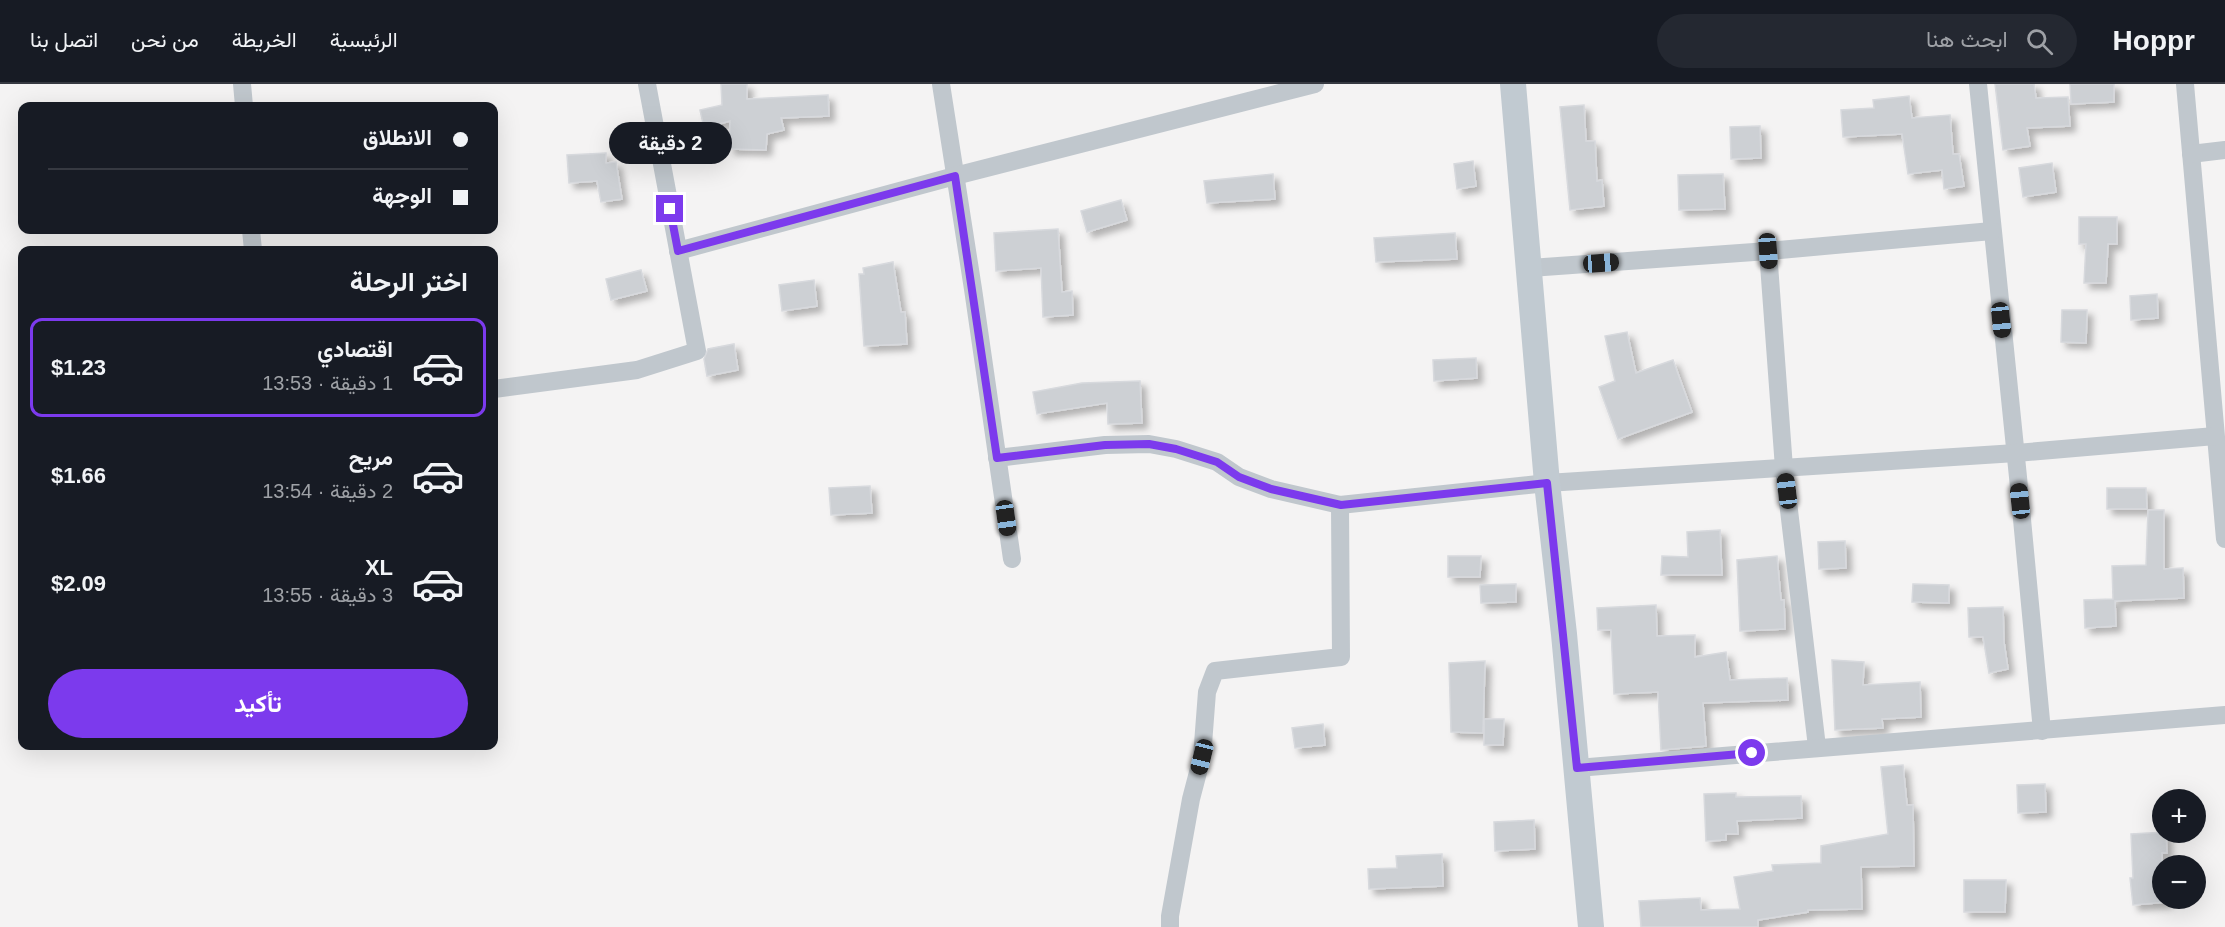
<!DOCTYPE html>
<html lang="ar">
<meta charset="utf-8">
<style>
body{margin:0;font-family:Helvetica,Vazirmatn,sans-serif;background:#242831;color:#f1f3f6;direction:rtl;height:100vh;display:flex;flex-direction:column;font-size:22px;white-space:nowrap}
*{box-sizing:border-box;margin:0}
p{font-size:20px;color:#9ea1a6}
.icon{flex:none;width:33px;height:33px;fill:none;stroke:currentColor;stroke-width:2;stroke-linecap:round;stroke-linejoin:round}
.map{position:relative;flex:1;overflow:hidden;direction:ltr}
.panel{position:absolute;left:18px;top:162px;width:480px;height:504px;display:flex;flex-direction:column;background:#171b24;border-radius:12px;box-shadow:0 6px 24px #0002;direction:rtl}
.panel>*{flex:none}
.guide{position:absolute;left:18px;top:18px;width:480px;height:132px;border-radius:12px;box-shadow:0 6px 24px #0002;direction:rtl;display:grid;align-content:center;height:132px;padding:0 30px;background:#171b24}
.controls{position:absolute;left:2152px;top:705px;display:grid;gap:12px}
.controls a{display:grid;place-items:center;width:54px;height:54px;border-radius:50%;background:#171b24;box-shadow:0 6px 24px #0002;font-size:30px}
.end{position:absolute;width:27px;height:27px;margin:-14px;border:8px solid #7c3aed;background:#fff;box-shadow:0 0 0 3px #fff}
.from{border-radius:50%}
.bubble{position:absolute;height:42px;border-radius:21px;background:#171b24;box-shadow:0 6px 24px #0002;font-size:20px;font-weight:700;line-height:42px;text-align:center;direction:rtl}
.car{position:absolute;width:18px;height:36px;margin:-18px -9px;border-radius:8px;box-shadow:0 0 4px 2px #0007;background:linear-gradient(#222 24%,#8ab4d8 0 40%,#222 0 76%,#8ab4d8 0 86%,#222 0)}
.guide b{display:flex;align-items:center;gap:21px;height:57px;font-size:22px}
.guide b+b{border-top:2px solid #363941}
.guide i{width:15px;height:15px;background:#f1f3f6}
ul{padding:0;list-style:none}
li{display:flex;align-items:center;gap:18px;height:99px;margin:0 12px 9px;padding:0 18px;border:3px solid transparent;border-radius:12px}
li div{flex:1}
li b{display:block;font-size:22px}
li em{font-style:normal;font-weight:700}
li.current{border-color:#7c3aed}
li>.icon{width:54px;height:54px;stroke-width:1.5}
h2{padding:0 30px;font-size:27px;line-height:72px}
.cta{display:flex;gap:12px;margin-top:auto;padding:12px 30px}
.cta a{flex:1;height:69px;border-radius:36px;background:#7c3aed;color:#fff;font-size:24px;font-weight:700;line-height:69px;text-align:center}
header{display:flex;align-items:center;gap:36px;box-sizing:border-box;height:84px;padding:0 30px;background:#171b24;border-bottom:2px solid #363941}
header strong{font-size:28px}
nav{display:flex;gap:33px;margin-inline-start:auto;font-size:21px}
.search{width:420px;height:54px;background:#242831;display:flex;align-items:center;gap:15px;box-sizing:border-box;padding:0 21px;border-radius:33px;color:#9ea1a6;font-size:22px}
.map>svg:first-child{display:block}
.building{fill:#cdd0d4;stroke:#d7d9dd;stroke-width:1.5;filter:url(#shadow)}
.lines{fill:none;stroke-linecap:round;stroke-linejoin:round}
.street{stroke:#c0c7cd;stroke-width:18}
.secondary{stroke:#c1cad1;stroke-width:26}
.route{stroke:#7c3aed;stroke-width:8}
</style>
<header>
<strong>Hoppr</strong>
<div class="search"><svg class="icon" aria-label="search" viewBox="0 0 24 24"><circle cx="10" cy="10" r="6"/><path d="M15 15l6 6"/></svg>ابحث هنا</div>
<nav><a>الرئيسية</a><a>الخريطة</a><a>من نحن</a><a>اتصل بنا</a></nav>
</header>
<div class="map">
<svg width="2225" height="843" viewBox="0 0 2225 843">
<defs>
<filter id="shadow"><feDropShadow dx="5.5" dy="5.5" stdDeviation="3" flood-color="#0004"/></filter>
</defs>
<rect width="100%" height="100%" fill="#f4f3f3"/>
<!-- building -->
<g class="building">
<polygon points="721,0 747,0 747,15 828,11 829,32 781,34 784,46 767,50 766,66 729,65 730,37 704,44 700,26 722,21"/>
<polygon points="1995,0 2034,0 2036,14 2068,13 2070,42 2027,44 2030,62 2003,66"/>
<polygon points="2070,0 2114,0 2114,18 2071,20"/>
<polygon points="1909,12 1912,34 1950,31 1953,70 1959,70 1964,102 1944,105 1942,86 1908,90 1902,50 1843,53 1841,26 1874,24 1873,16"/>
<polygon points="1584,21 1586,57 1595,57 1597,97 1602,96 1604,122 1570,126 1560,23"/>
<polygon points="1760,42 1761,74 1731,75 1730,43"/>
<polygon points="606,69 606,79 616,78 622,115 601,118 597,97 569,99 567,71"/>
<polygon points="1473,77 1476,102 1457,105 1454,80"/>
<polygon points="2052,79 2056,108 2023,113 2019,84"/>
<polygon points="1273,90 1275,115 1207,119 1204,97"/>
<polygon points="1723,90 1725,125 1679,126 1678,91"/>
<polygon points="1121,116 1127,136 1087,148 1081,127"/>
<polygon points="2079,133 2117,133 2117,160 2108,160 2106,199 2084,199 2086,160 2079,160"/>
<polygon points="1058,145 1062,208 1072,207 1073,231 1043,233 1041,184 996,187 994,149"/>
<polygon points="1455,149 1457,175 1376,178 1374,154"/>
<polygon points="893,178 901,228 905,228 907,260 864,262 859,190 864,190 863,184"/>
<polygon points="641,186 647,207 611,216 606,195"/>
<polygon points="814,196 817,222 782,227 779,201"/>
<polygon points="2157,210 2158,234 2131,236 2130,212"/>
<polygon points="2062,226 2087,226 2086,259 2061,258"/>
<polygon points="1627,248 1636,289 1673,276 1692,328 1618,355 1599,303 1615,297 1605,252"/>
<polygon points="734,260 738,286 707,292 704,275 708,265"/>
<polygon points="1476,274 1477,294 1434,297 1433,276"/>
<polygon points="1140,297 1142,339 1108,340 1107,319 1037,330 1033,308 1082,299"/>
<polygon points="870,402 872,429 831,431 829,404"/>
<polygon points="2107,404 2146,404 2147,425 2107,425"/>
<polygon points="2148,426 2164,426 2164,485 2183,484 2184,514 2115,517 2116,542 2085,544 2084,516 2113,515 2112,482 2146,481"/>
<polygon points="1720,446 1722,491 1661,491 1662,472 1688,473 1687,448"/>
<polygon points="1845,457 1846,484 1819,485 1818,458"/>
<polygon points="1448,472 1481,472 1480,493 1448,493"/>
<polygon points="1777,472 1781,516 1784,516 1785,545 1740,547 1737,476"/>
<polygon points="1516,500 1516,518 1481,519 1480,501"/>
<polygon points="1913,500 1949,501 1949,519 1912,518"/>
<polygon points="1656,521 1657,552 1695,551 1695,573 1726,568 1730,596 1787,594 1788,616 1703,619 1706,662 1661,666 1658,608 1614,610 1611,546 1598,546 1597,524"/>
<polygon points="2003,523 2004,558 2008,585 1989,589 1983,553 1969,553 1968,524"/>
<polygon points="1832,576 1864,578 1863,601 1920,598 1921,633 1882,635 1883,644 1835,646"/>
<polygon points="1485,577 1483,649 1451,648 1449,579"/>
<polygon points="1484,635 1504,635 1503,661 1484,661"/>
<polygon points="1323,640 1325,661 1295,664 1292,644"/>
<polygon points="1903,681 1907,721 1913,721 1914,782 1861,783 1862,825 1808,826 1808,828 1758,836 1758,843 1641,843 1639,817 1700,814 1701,826 1740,825 1734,793 1773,787 1772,781 1821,779 1821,762 1888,750 1881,683"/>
<polygon points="2045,700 2046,728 2018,729 2017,701"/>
<polygon points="1736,709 1736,713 1801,712 1802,734 1737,737 1738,750 1726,750 1726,756 1706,757 1704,710"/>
<polygon points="1534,736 1535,765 1495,767 1494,738"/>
<polygon points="2166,748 2167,769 2162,769 2163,814 2166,814 2167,818 2133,821 2130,794 2133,794 2131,750"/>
<polygon points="1442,770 1443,802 1369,805 1368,785 1397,784 1396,772"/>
<polygon points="1964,796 2006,796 2005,828 1964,828"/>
</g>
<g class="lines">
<!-- street -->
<g class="street">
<polyline points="242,0 244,22"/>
<polyline points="941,0 973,205 1012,475"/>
<polyline points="1978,0 2018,393 2042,647"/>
<polyline points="2185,0 2225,455"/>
<polyline points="2191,70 2225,66"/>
<polyline points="251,146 253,166"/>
<polyline points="678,167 955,92 1315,0"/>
<polyline points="1768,167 1784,384 1817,663"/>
<polyline points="1530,184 1768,167 1992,147"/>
<polyline points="494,305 637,286 697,267 647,0"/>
<polyline points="997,374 1105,361 1149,360 1176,365 1217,378 1239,393 1271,405 1340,421 1547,399 2016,369 2215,352"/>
<polyline points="1577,684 2225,631"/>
<polyline points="1170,843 1170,832 1191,715 1202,673 1207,608 1215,587 1341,573 1340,421"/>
</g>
<!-- secondary -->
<polyline class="secondary" points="1513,0 1547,399 1564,550 1591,843"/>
</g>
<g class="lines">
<!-- route -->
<polyline class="route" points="670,125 678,167 955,92 997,374 1105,361 1149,360 1176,365 1217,378 1239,393 1271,405 1341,421 1547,399 1577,684 1752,669"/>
</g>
</svg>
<div class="controls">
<a>+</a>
<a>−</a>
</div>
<i class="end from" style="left:1752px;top:669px"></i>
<i class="end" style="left:670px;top:125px"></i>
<div class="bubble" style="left:609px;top:38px;width:123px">2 دقيقة</div>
<i class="car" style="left:1768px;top:167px;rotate:176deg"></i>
<i class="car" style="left:1601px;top:179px;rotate:86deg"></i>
<i class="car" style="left:2001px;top:236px;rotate:174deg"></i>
<i class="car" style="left:1787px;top:407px;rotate:353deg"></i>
<i class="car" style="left:2020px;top:417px;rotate:354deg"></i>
<i class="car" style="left:1006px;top:434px;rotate:172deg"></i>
<i class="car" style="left:1202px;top:673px;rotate:194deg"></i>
<div class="guide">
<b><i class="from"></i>الانطلاق</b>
<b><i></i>الوجهة</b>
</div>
<section class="panel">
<h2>اختر الرحلة</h2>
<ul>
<li class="current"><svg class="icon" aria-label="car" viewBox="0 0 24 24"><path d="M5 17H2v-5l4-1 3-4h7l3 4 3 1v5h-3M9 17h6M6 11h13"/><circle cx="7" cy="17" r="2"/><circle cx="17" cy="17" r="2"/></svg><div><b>اقتصادي</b><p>1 دقيقة · 13:53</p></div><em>$1.23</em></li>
<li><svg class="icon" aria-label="car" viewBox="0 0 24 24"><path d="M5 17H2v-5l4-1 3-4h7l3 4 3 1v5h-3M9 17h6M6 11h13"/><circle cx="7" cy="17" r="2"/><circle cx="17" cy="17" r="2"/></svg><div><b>مريح</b><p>2 دقيقة · 13:54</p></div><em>$1.66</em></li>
<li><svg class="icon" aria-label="car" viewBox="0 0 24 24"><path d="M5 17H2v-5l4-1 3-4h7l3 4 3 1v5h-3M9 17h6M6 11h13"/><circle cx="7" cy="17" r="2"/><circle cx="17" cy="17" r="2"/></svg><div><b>XL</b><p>3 دقيقة · 13:55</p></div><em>$2.09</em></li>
</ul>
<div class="cta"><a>تأكيد</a></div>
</section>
</div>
